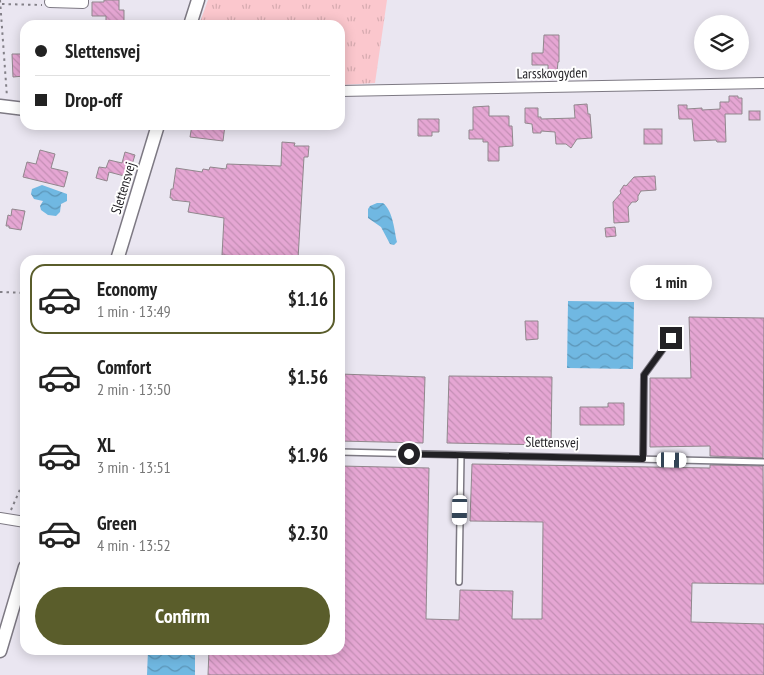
<!DOCTYPE html>
<meta charset="utf-8">
<style>
body{margin:0;font-family:"PT Sans Narrow",sans-serif;background:#f6f6f6;color:#222;height:100vh;display:flex;flex-direction:column;font-size:19px;white-space:nowrap}
*{box-sizing:border-box;margin:0}
p{font-size:16px;color:#767676}
.icon{flex:none;width:28px;height:28px;fill:none;stroke:currentColor;stroke-width:2;stroke-linecap:round;stroke-linejoin:round}
.map{position:relative;flex:1;overflow:hidden}
.sheet{position:absolute;left:20px;top:255px;width:325px;height:400px;display:flex;flex-direction:column;background:#fff;border-radius:15px;box-shadow:0 2px 12px #0003}
.sheet>*{flex:none}
.hud{position:absolute;left:20px;top:20px;width:325px;height:110px;border-radius:15px;box-shadow:0 2px 12px #0003;display:grid;align-content:center;height:110px;padding:0 15px;background:#fff}
.fabs{position:absolute;left:694px;top:15px;display:grid;gap:10px}
.fabs a{display:grid;place-items:center;width:55px;height:55px;border-radius:50%;background:#fff;box-shadow:0 2px 12px #0003;font-size:25px}
.end{position:absolute;width:22px;height:22px;margin:-11px;border:6px solid #222125;background:#fff;box-shadow:0 0 0 2px #fff}
.from{border-radius:50%}
.bubble{position:absolute;height:35px;border-radius:18px;background:#fff;box-shadow:0 2px 12px #0003;font-size:16px;font-weight:700;line-height:35px;text-align:center}
.car{position:absolute;width:15px;height:30px;margin:-15px -8px;border-radius:6px;box-shadow:0 0 4px 1px #0007;background:linear-gradient(#fff 24%,#345 0 40%,#fff 0 76%,#345 0 86%,#fff 0)}
.hud b{display:flex;align-items:center;gap:18px;height:48px;font-size:19px}
.hud b+b{border-top:1px solid #e0e0e0}
.hud i{width:12px;height:12px;background:#222}
ul{padding:9px 0 0;list-style:none}
li{display:flex;align-items:center;gap:15px;height:70px;margin:0 10px 8px;padding:0 5px;border:2px solid transparent;border-radius:15px}
li div{flex:1}
li b{display:block;font-size:19px}
li em{font-style:normal;font-weight:700}
li.on{border-color:#5a5d2b}
li>.icon{width:45px;height:45px;stroke-width:1.5}
.primary-button{display:flex;gap:10px;margin-top:auto;padding:10px 15px}
.primary-button a{flex:1;height:58px;border-radius:30px;background:#5a5d2b;color:#fff;font-size:20px;font-weight:700;line-height:58px;text-align:center}
.map>svg:first-child{display:block}
.grass{fill:url(#grass-tufts)}
.water{fill:url(#water-waves)}
.building{fill:url(#building-back-hatch);stroke:#91878d}
.lines{fill:none;stroke-linecap:round;stroke-linejoin:round}
.service-casing{stroke:#7d7983;stroke-width:8}
.minor-casing{stroke:#7d7983;stroke-width:12}
.tertiary-casing{stroke:#7d7983;stroke-width:15}
.path{stroke:#838088;stroke-width:2;stroke-dasharray:2.5 4;stroke-linecap:butt}
.service{stroke:#fff;stroke-width:5}
.minor{stroke:#fff;stroke-width:10}
.tertiary{stroke:#fff;stroke-width:12}
.route{stroke:#222125;stroke-width:6}
.labels{text-anchor:middle;dominant-baseline:central;stroke-width:4;stroke-linejoin:round;paint-order:stroke}
.street-label{font-size:14px;fill:#222125;stroke:#fff}
</style>
<div class="map">
<svg width="764" height="675" viewBox="0 0 764 675">
<defs>
<pattern id="grass-tufts" width="24" height="20" patternUnits="userSpaceOnUse" patternTransform="scale(1.25)"><rect width="24" height="20" fill="#fbc7cd"/><path d="M3 7l-1-3M5 7V3M7 7l1-3M15 17l-1-3M17 17v-4M19 17l1-3" fill="none" stroke="#d7abb0"/></pattern>
<pattern id="water-waves" width="16" height="10" patternUnits="userSpaceOnUse" patternTransform="scale(1.25)"><rect width="16" height="10" fill="#70b8e2"/><path d="M0 5q4-4 8 0t8 0" fill="none" stroke="#5c95b7"/></pattern>
<pattern id="building-back-hatch" width="6" height="6" patternUnits="userSpaceOnUse" patternTransform="scale(1.25)"><rect width="6" height="6" fill="#e5a6d3"/><path d="M-1 5l2 2M0 0l6 6M5-1l2 2" fill="none" stroke="#c48fb5"/></pattern>
</defs>
<rect width="100%" height="100%" fill="#eae6f1"/>
<!-- grass -->
<polygon class="grass" points="208,0 387,0 375,83 340,85 340,25 199,25"/>
<!-- water -->
<g class="water">
<polygon points="42,185 67,194 67,201 61,204 60,212 56,216 48,215 41,210 40,206 43,201 34,199 31,194 32,189"/>
<path d="M 377,203 L 383,203 C 393,211 394,229 397,242 L 394,245 L 390,244 L 381,227 L 368,218 L 368,209 L 370,206 Z"/>
<polygon points="568,301 634,302 633,369 567,368"/>
<polygon points="148,650 195,650 195,675 147,675"/>
</g>
<!-- building -->
<g class="building">
<polygon points="104,0 119,0 119,10 124,10 124,22 106,22 106,16 92,16 92,2 104,2"/>
<polygon points="544,35 559,35 559,62 558,62 557,72 548,71 548,65 532,65 532,53 543,53"/>
<polygon points="12,54 23,54 24,76 13,77"/>
<polygon points="729,96 738,96 738,98 742,98 742,114 725,114 726,142 717,142 716,140 694,141 692,119 679,119 678,105 687,105 687,109 702,108 702,110 720,109 720,102 729,102"/>
<polygon points="587,104 588,114 590,114 592,138 577,139 571,148 566,144 556,144 555,132 541,131 541,133 533,133 532,124 525,123 525,108 538,108 538,117 541,117 541,119 575,118 574,105"/>
<polygon points="489,106 489,116 509,116 509,126 512,126 513,146 499,147 499,161 488,161 488,142 483,142 483,139 469,139 469,130 473,130 473,107"/>
<rect x="749" y="111" width="11" height="9"/>
<polygon points="418,119 439,119 439,132 432,132 432,136 418,136"/>
<polygon points="192,125 225,125 223,141 190,137"/>
<rect x="644" y="129" width="18" height="15"/>
<polygon points="282,142 295,143 294,146 309,146 308,157 304,157 298,259 222,255 224,218 188,212 190,202 172,200 172,198 170,198 171,189 173,189 176,168 202,172 203,169 209,170 210,167 226,169 227,164 281,166"/>
<polygon points="40,150 55,154 51,168 68,172 64,187 23,177 27,162 36,164"/>
<polygon points="125,152 135,155 128,177 109,172 107,181 96,178 99,167 106,168 109,160 122,163"/>
<polygon points="655,176 656,190 641,191 638,196 638,200 636,202 632,202 628,207 629,222 614,223 613,202 621,193 620,191 624,185 626,186 634,177"/>
<polygon points="12,209 25,211 21,230 9,228 9,226 6,226 8,215 11,216"/>
<polygon points="615,227 616,236 606,237 605,228"/>
<polygon points="689,317 764,318 763,458 710,456 710,446 650,447 650,378 691,378"/>
<polygon points="525,321 538,321 538,339 526,340"/>
<polygon points="340,374 425,377 423,443 340,441"/>
<polygon points="449,376 552,377 551,445 447,443"/>
<polygon points="608,403 624,403 624,425 580,425 580,407 608,407"/>
<polygon points="472,464 710,468 710,465 763,466 764,584 692,583 691,622 764,624 764,675 208,675 209,650 340,650 340,466 429,468 426,619 459,620 460,590 513,591 512,619 542,619 543,522 470,521"/>
</g>
<g class="lines">
<!-- service casing -->
<g class="service-casing">
<g id="service">
<polyline points="340,452 764,462"/>
<polyline points="643,459 644,375 671,338"/>
<polyline points="459,582 461,455"/>
</g>
</g>
<!-- minor casing -->
<g class="minor-casing">
<g id="minor">
<polyline points="50,2 83,3 83,0"/>
<polyline points="340,91 764,83"/>
<polyline points="0,518 25,522"/>
</g>
</g>
<!-- tertiary casing -->
<g class="tertiary-casing">
<g id="tertiary">
<polyline points="190,25 198,0"/>
<polyline points="0,106 25,109"/>
<polyline points="117,260 158,125"/>
<polyline points="0,651 25,567"/>
</g>
</g>
<!-- path -->
<g class="path">
<polyline points="0,0 7,97"/>
<polyline points="2,4 42,5"/>
<polyline points="0,292 25,293"/>
<polyline points="11,510 25,478"/>
</g>
<!-- service -->
<use href="#service" class="service"/>
<!-- minor -->
<use href="#minor" class="minor"/>
<!-- tertiary -->
<use href="#tertiary" class="tertiary"/>
</g>
<g class="lines">
<!-- route -->
<polyline class="route" points="409,454 643,459 644,375 671,338"/>
</g>
<g class="labels">
<!-- street labels -->
<g class="street-label">
<text transform="translate(552 73) rotate(-1)">Larsskovgyden</text>
<text transform="translate(123 188) rotate(-73)">Slettensvej</text>
<text transform="translate(552 442) rotate(1)">Slettensvej</text>
</g>
</g>
</svg>
<div class="fabs">
<a><svg class="icon" aria-label="layers" viewBox="0 0 24 24"><path d="M12 4l9 5-9 5-9-5zM3 14l9 5 9-5"/></svg></a>
</div>
<i class="end from" style="left:409px;top:454px"></i>
<i class="end" style="left:671px;top:338px"></i>
<div class="bubble" style="left:630px;top:265px;width:82px">1 min</div>
<i class="car" style="left:672px;top:460px;rotate:91deg"></i>
<i class="car" style="left:460px;top:510px;rotate:181deg"></i>
<div class="hud">
<b><i class="from"></i>Slettensvej</b>
<b><i></i>Drop-off</b>
</div>
<section class="sheet">
<ul>
<li class="on"><svg class="icon" aria-label="car" viewBox="0 0 24 24"><path d="M5 17H2v-5l4-1 3-4h7l3 4 3 1v5h-3M9 17h6M6 11h13"/><circle cx="7" cy="17" r="2"/><circle cx="17" cy="17" r="2"/></svg><div><b>Economy</b><p>1 min · 13:49</p></div><em>$1.16</em></li>
<li><svg class="icon" aria-label="car" viewBox="0 0 24 24"><path d="M5 17H2v-5l4-1 3-4h7l3 4 3 1v5h-3M9 17h6M6 11h13"/><circle cx="7" cy="17" r="2"/><circle cx="17" cy="17" r="2"/></svg><div><b>Comfort</b><p>2 min · 13:50</p></div><em>$1.56</em></li>
<li><svg class="icon" aria-label="car" viewBox="0 0 24 24"><path d="M5 17H2v-5l4-1 3-4h7l3 4 3 1v5h-3M9 17h6M6 11h13"/><circle cx="7" cy="17" r="2"/><circle cx="17" cy="17" r="2"/></svg><div><b>XL</b><p>3 min · 13:51</p></div><em>$1.96</em></li>
<li><svg class="icon" aria-label="car" viewBox="0 0 24 24"><path d="M5 17H2v-5l4-1 3-4h7l3 4 3 1v5h-3M9 17h6M6 11h13"/><circle cx="7" cy="17" r="2"/><circle cx="17" cy="17" r="2"/></svg><div><b>Green</b><p>4 min · 13:52</p></div><em>$2.30</em></li>
</ul>
<div class="primary-button"><a>Confirm</a></div>
</section>
</div>
